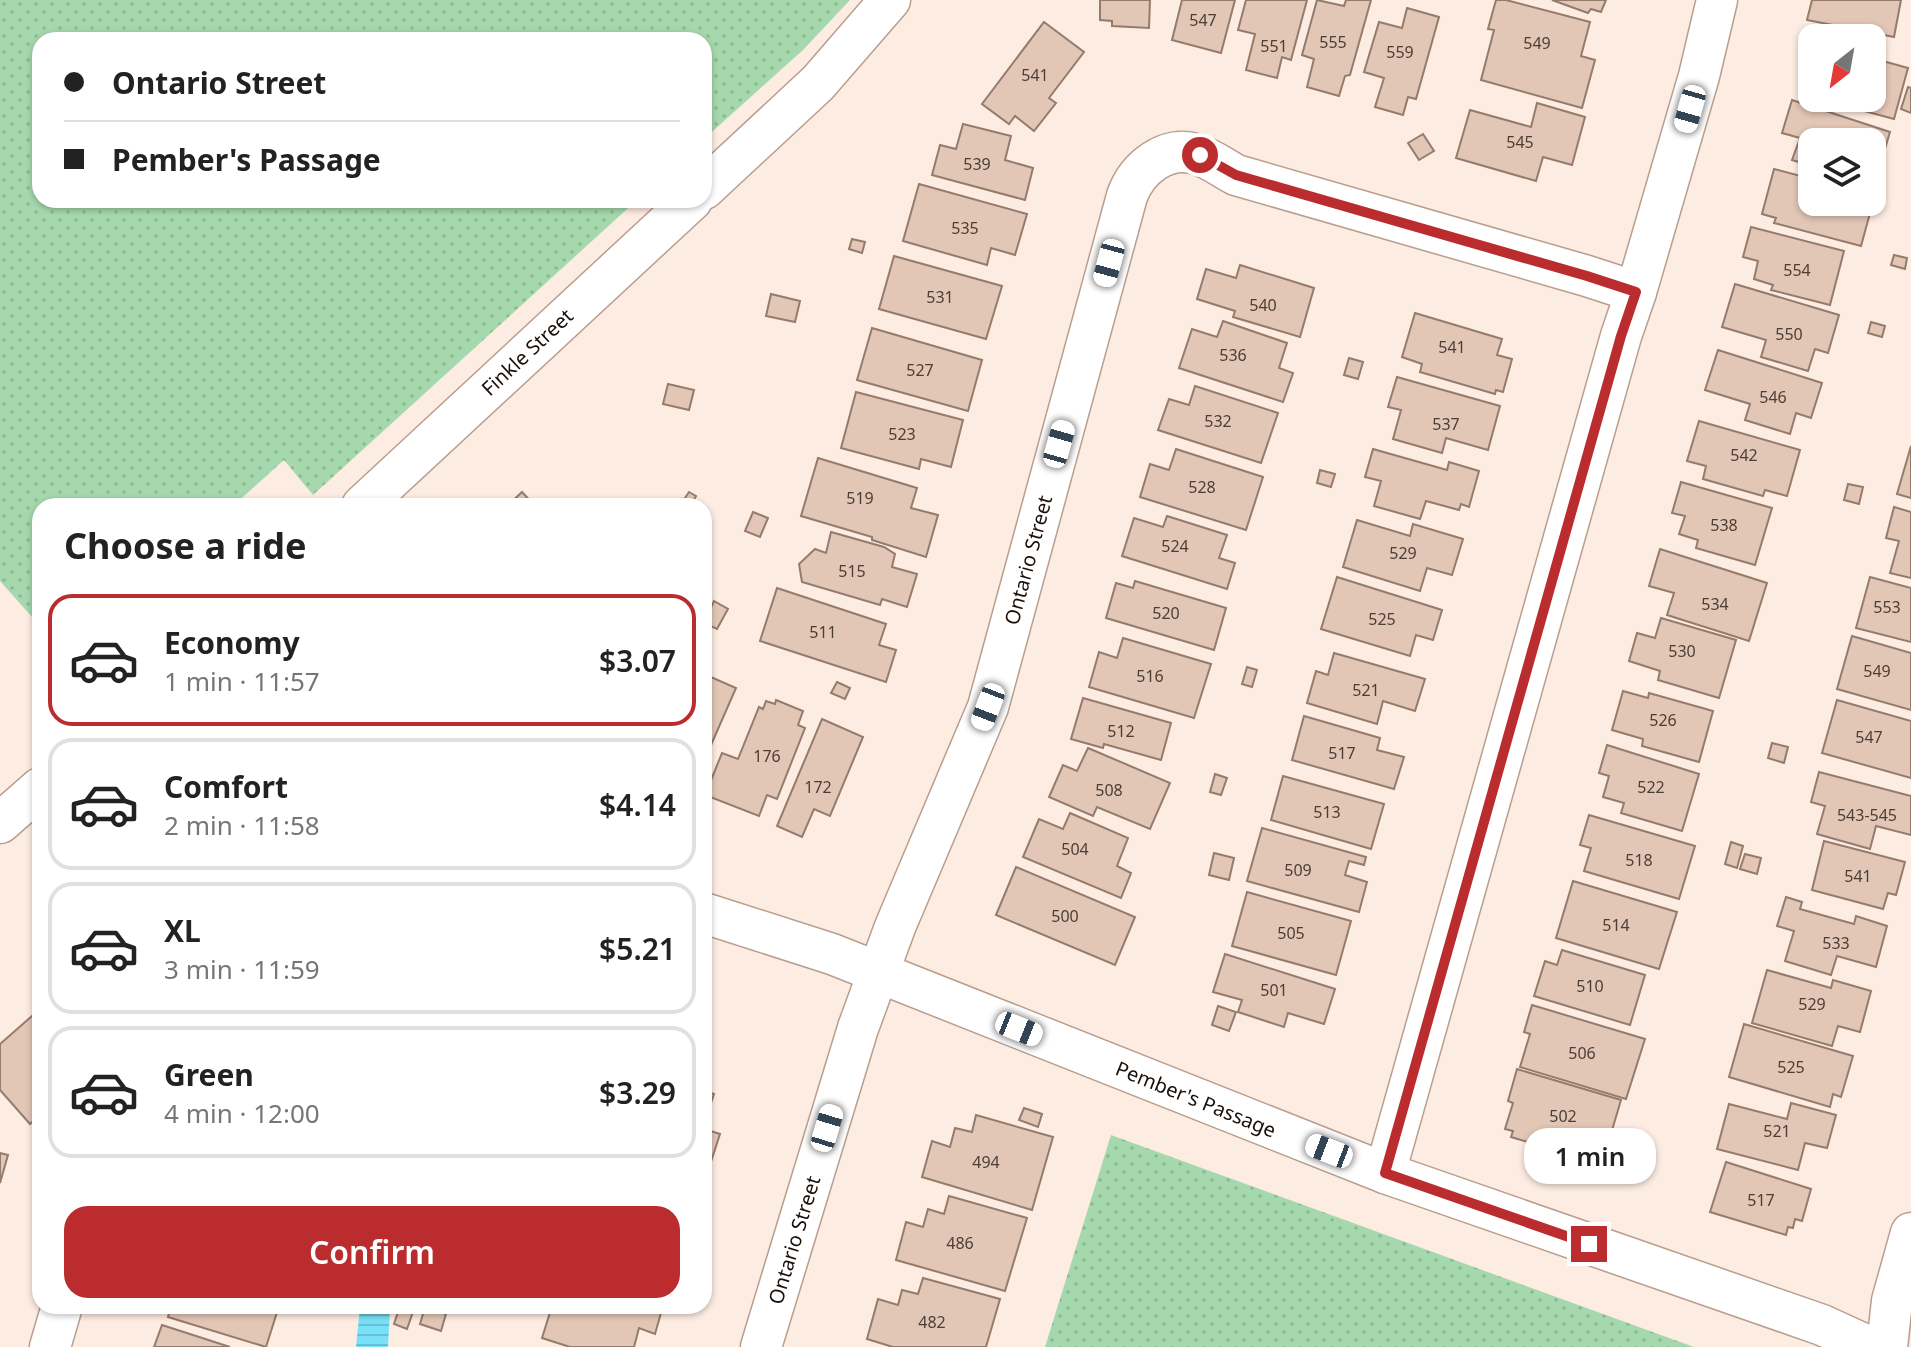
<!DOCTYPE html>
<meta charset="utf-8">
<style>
body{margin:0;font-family:"Noto Sans",sans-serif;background:#f6f6f6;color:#222;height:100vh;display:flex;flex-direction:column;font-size:30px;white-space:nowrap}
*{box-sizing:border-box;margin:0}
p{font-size:26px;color:#767676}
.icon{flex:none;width:44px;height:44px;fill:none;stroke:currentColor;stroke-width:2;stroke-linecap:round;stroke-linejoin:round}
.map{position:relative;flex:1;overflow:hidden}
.panel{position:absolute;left:32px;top:498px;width:680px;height:816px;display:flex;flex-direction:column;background:#fff;border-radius:24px;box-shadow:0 2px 6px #0004}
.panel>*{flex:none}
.guide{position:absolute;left:32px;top:32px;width:680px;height:176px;border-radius:24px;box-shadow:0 2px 6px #0004;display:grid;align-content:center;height:176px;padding:0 32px;background:#fff}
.needle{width:52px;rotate:211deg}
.fabs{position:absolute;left:1798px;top:24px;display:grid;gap:16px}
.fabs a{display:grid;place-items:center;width:88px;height:88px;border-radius:16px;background:#fff;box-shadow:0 2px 6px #0004;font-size:40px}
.end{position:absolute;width:36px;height:36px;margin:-18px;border:10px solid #bb2c2f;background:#fff;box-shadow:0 0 0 4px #fff}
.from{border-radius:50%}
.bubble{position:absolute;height:56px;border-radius:24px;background:#fff;box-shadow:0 2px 6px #0004;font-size:26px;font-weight:600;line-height:56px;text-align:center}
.car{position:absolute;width:24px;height:48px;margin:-24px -12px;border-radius:10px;box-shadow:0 0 6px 2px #0007;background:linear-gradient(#fff 24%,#345 0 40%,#fff 0 76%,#345 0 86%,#fff 0)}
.guide b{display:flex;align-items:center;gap:28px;height:76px;font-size:30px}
.guide b+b{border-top:2px solid #e0e0e0}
.guide i{width:20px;height:20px;background:#222}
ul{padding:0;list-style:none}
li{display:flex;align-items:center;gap:24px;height:132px;margin:0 16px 12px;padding:0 16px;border:4px solid #e0e0e0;border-radius:24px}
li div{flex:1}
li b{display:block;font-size:30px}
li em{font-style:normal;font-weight:600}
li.current{border-color:#bb2c2f}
li>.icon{width:72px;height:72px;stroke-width:1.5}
h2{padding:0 32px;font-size:36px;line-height:96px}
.button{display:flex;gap:16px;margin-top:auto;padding:16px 32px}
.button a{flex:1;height:92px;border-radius:24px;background:#bb2c2f;color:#fff;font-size:32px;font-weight:600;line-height:92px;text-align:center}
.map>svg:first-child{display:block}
.grass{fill:url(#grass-dots)}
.water{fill:url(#water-rules)}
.building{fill:#e2c6b6;stroke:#957b6c;stroke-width:2}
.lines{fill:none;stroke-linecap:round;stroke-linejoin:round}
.street-casing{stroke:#b99e8e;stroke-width:43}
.street{stroke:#fff;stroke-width:40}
.route{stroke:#bb2c2f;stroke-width:10}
.labels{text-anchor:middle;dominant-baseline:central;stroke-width:7;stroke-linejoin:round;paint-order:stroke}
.number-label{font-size:16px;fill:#4c3e35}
.street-label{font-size:20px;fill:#1a100a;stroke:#fff}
</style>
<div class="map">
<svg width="1911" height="1347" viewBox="0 0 1911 1347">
<defs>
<pattern id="grass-dots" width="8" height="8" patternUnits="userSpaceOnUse" patternTransform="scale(2)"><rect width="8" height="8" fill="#a6d8ad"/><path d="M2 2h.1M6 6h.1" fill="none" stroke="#8eb894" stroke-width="1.8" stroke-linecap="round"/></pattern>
<pattern id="water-rules" width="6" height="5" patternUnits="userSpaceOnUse" patternTransform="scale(2)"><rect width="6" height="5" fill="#78e1f8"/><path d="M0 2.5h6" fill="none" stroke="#67c0d3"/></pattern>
</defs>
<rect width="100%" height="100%" fill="#fdece2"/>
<!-- grass -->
<g class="grass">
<polygon points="0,0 850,0 803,50 704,139 704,40 40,40 40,200 637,200 313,495 284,460 233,506 40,506 40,626 0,581"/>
<polygon points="1111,1135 1694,1347 1045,1347"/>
</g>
<!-- water -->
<polygon class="water" points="386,1306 390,1309 388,1347 356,1347 360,1307"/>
<!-- building -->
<g class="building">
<polygon points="1100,0 1150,0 1149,28 1112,26 1112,21 1100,20"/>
<polygon points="1182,0 1235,0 1221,53 1172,40"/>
<polygon points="1246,0 1307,0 1291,60 1282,57 1277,78 1246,70 1255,34 1238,30"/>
<polygon points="1317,0 1344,6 1346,0 1371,0 1350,75 1345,76 1339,96 1307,87 1314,59 1302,55"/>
<polygon points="1496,0 1506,0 1590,22 1581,56 1595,60 1582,108 1481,80 1494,30 1488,29"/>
<polygon points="1552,0 1606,0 1601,12 1591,9 1588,13"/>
<polygon points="1812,0 1901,0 1894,37 1807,20"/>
<polygon points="1407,8 1439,17 1416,99 1408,97 1403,115 1375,107 1384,78 1364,72 1379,22 1402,28"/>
<polygon points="1044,22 1084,52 1049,98 1056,103 1034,131 1015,116 1009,124 982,104"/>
<polygon points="1811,29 1846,38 1812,38 1812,91 1802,88 1807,66 1801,65"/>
<polygon points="1872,58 1908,68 1894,119 1816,98 1872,98"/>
<polygon points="1908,87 1911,88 1911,113 1901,109"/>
<polygon points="1792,100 1890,132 1874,185 1872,185 1872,142 1812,142 1812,166 1792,160 1800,138 1782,133"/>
<polygon points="1537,103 1585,117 1572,165 1543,157 1536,181 1456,158 1470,110 1531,127"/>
<polygon points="963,124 1011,136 1005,160 1033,168 1025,200 932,175 940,145 956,149"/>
<polygon points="1423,134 1434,151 1419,160 1408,143"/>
<polygon points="1774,169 1812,179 1812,202 1872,202 1872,194 1875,195 1861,246 1774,223 1776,218 1762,214"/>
<polygon points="919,184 1027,214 1015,255 991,248 987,265 903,241"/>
<polygon points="1751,227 1844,251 1830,305 1771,290 1773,285 1754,279 1758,261 1743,257"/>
<polygon points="852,239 865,242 862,253 849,249"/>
<polygon points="1894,255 1907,258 1905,269 1891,265"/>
<polygon points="894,256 1002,286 986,339 879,309"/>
<polygon points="1240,265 1314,288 1300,337 1233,317 1235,311 1197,299 1206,269 1236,278"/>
<polygon points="1735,284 1839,315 1828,353 1815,349 1808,371 1761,357 1766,340 1722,327"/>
<polygon points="771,294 800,301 795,322 766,316"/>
<polygon points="1415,313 1502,339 1497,355 1512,359 1503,392 1496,390 1495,394 1420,372 1422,364 1402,357"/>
<polygon points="1223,321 1287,343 1279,368 1293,373 1283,402 1179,368 1192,329 1217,337"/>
<polygon points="1871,322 1885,326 1882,337 1868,333"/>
<polygon points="872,328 982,360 968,411 857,380"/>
<polygon points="1718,350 1822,383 1811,418 1796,413 1790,434 1745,420 1750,404 1705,390"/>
<polygon points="1349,358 1363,362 1358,379 1344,375"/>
<polygon points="1397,377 1500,406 1488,450 1446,438 1442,453 1393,439 1401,410 1388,407"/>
<polygon points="668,384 694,390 689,410 663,404"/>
<polygon points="1195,386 1278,413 1261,463 1158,430 1169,399 1189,405"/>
<polygon points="856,392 963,420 951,467 921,459 919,469 841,448"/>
<polygon points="1699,421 1800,450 1787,496 1765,490 1763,496 1703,479 1706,466 1687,461"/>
<polygon points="1911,446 1911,498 1897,494"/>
<polygon points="1176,449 1263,477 1246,530 1140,497 1150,464 1169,470"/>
<polygon points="1373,449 1447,470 1449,462 1479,471 1469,507 1461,504 1459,510 1426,501 1420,519 1374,506 1381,481 1365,477"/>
<polygon points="818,458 917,488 911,508 938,515 926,557 872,540 872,537 801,516"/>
<polygon points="1320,470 1335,474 1331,487 1317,483"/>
<polygon points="1681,482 1772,508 1755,565 1696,548 1698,540 1679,534 1685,516 1672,513"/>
<polygon points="1848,484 1863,487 1859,504 1844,500"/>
<polygon points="522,492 535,506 507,506"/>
<polygon points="689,492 696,496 690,506 684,506 681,504"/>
<polygon points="1894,507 1911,512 1911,578 1890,573 1899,541 1886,538"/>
<polygon points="753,512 768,518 760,537 745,531"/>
<polygon points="1167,516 1227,535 1219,558 1235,563 1227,589 1122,556 1134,518 1163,527"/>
<polygon points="1357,520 1410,536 1413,524 1463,539 1452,575 1427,568 1420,591 1343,567"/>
<polygon points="831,532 884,547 895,554 892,567 917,574 907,607 882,599 880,605 802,582 799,564 815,549 826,553"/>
<polygon points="1660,549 1767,583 1749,641 1667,615 1674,593 1649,586"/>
<polygon points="1337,577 1442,610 1433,640 1416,635 1410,656 1321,629"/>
<polygon points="1870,577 1911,588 1911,642 1856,628"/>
<polygon points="1135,581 1226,608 1214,650 1106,618 1116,583 1133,588"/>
<polygon points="777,588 886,624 879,645 896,650 886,682 760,641"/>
<polygon points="714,601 728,609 717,629 704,623"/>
<polygon points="1661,618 1736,640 1719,698 1658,680 1660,671 1629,661 1637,633 1655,638"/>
<polygon points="1852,636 1911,653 1911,710 1837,689"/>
<polygon points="1123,638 1211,664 1194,718 1089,687 1099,652 1117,658"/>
<polygon points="1334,653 1425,679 1415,711 1383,701 1377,724 1307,703 1316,671 1328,675"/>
<polygon points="1247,667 1257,670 1252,687 1242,684"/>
<polygon points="704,674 736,688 704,761"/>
<polygon points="837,682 850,688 845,699 831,693"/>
<polygon points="1623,691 1648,698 1649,693 1713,711 1699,762 1642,746 1643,739 1612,730"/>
<polygon points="1083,698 1171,723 1161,760 1104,744 1103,748 1071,739"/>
<polygon points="776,700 803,711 798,725 805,728 777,799 767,795 759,816 705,795 722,753 738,759 759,707 763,709 766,701 775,704"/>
<polygon points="1837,700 1911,721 1911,778 1822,753"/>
<polygon points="1304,716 1380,738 1377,750 1404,757 1394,789 1292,760"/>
<polygon points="822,719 863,737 830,816 814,809 802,837 777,826"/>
<polygon points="1772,743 1788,747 1784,763 1768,758"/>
<polygon points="1607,745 1699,774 1682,831 1621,813 1624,803 1603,797 1609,776 1599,773"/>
<polygon points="1088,748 1170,783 1150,829 1097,807 1093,816 1049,797 1063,765 1077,771"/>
<polygon points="1819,772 1911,796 1911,835 1876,826 1870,849 1817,834 1825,806 1811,802"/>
<polygon points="1215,774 1227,778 1221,795 1210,792"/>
<polygon points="1283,776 1384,804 1371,849 1271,820"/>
<polygon points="1070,813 1128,838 1117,866 1131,873 1121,898 1023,857 1039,819 1063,829"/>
<polygon points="1589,815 1695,846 1679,899 1584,871 1591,848 1580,845"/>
<polygon points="1262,828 1366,857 1364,865 1349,861 1345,875 1367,882 1359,912 1247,881"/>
<polygon points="1824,841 1905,862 1896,895 1888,893 1883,909 1812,890"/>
<polygon points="1731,842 1743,846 1737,868 1725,864"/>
<polygon points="1214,853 1234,858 1229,880 1209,875"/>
<polygon points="1745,854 1761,858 1757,874 1740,869"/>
<polygon points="1016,867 1135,917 1115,965 996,915"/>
<polygon points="1573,881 1677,912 1659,969 1556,938"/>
<polygon points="1247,892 1351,921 1336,975 1232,946"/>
<polygon points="1786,897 1802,902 1800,909 1854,924 1856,916 1887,926 1876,967 1837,956 1831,975 1785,961 1794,931 1777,926"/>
<polygon points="1562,950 1645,975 1630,1025 1534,996 1545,961 1557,965"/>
<polygon points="1225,954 1335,989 1324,1024 1288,1013 1284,1027 1238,1012 1242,1000 1213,992"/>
<polygon points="1767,970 1831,988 1833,980 1871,991 1860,1032 1838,1026 1832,1046 1752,1023"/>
<polygon points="1532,1005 1645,1039 1626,1099 1520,1067 1530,1034 1524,1032"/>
<polygon points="1218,1006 1236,1012 1229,1031 1212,1025"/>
<polygon points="40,1009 40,1115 30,1124 0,1090 0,1044"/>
<polygon points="1744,1024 1853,1056 1841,1097 1833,1094 1830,1107 1729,1077"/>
<polygon points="1517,1069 1621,1100 1602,1164 1511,1137 1513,1131 1505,1129 1513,1103 1508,1101"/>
<polygon points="704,1091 714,1094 704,1124"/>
<polygon points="1791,1103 1836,1115 1827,1148 1805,1143 1798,1170 1717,1149 1729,1104 1787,1119"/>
<polygon points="1024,1108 1042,1114 1038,1127 1019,1120"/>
<polygon points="976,1115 1053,1137 1032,1210 922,1177 932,1141 950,1147 955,1128 972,1132"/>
<polygon points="704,1129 720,1134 704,1183"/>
<polygon points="0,1153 8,1155 0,1183"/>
<polygon points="1726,1162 1811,1189 1802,1221 1795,1219 1793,1228 1788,1227 1786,1235 1710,1212"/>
<polygon points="949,1196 1027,1218 1005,1291 896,1260 906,1222 923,1227 928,1209 944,1214"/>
<polygon points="923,1278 1000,1299 986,1347 893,1347 867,1339 878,1299 898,1305 902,1290 918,1294"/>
<polygon points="171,1306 279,1306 266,1347 168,1317"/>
<polygon points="400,1306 415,1306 407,1329 394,1324"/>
<polygon points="552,1306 663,1306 655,1334 639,1328 634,1347 570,1347 542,1338"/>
<polygon points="425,1307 446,1314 441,1331 420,1324"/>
<polygon points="162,1325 230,1347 154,1347"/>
</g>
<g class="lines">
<!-- street casing -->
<g class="street-casing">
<g id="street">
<polyline points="704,189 818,83 890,0"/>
<polyline points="362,506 692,200"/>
<polyline points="0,823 40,788"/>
<polyline points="704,913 832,954 1385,1173 1822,1325 1870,1347"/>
<polyline points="1385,1173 1621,336 1636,292 1699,76 1717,0"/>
<polyline points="50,1347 62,1306"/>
<path d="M 761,1347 L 858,1028 L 895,927 L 988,707 L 1127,196 C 1137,168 1166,145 1196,154 C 1210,158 1223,168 1236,175 L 1587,276 L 1636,292"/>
<polyline points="1887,1347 1892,1301 1911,1233"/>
</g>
</g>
<!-- street -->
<use href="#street" class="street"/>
</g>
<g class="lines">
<!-- route -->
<polyline class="route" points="1200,155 1236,175 1587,276 1636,292 1621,336 1385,1173 1589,1244"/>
</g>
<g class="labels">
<!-- number labels -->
<g class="number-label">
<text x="1203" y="20">547</text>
<text x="1333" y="42">555</text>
<text x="1537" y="43">549</text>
<text x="1274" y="46">551</text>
<text x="1400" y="52">559</text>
<text x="1035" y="75">541</text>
<text x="1520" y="142">545</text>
<text x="977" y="164">539</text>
<text x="965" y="228">535</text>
<text x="1797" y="270">554</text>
<text x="940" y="297">531</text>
<text x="1263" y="305">540</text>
<text x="1789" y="334">550</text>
<text x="1452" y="347">541</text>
<text x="1233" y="355">536</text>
<text x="920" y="370">527</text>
<text x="1773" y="397">546</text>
<text x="1218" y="421">532</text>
<text x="1446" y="424">537</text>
<text x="902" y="434">523</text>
<text x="1744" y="455">542</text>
<text x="1202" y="487">528</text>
<text x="860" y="498">519</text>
<text x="1724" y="525">538</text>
<text x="1175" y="546">524</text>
<text x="1403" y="553">529</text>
<text x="852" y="571">515</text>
<text x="1715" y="604">534</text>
<text x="1887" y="607">553</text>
<text x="1166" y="613">520</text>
<text x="1382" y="619">525</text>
<text x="823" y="632">511</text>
<text x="1682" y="651">530</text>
<text x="1877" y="671">549</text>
<text x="1150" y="676">516</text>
<text x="1366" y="690">521</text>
<text x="1663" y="720">526</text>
<text x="1121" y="731">512</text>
<text x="1869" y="737">547</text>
<text x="1342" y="753">517</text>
<text x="767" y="756">176</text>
<text x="818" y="787">172</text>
<text x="1651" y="787">522</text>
<text x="1109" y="790">508</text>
<text x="1327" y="812">513</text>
<text x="1867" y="815">543-545</text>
<text x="1075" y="849">504</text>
<text x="1639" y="860">518</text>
<text x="1298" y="870">509</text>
<text x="1858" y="876">541</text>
<text x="1065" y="916">500</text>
<text x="1616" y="925">514</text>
<text x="1291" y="933">505</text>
<text x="1836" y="943">533</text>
<text x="1590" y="986">510</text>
<text x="1274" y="990">501</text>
<text x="1812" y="1004">529</text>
<text x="1582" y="1053">506</text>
<text x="1791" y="1067">525</text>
<text x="1563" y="1116">502</text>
<text x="1777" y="1131">521</text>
<text x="986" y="1162">494</text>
<text x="1761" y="1200">517</text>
<text x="960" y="1243">486</text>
<text x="932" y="1322">482</text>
</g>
<!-- street labels -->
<g class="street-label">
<text transform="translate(527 352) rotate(-43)">Finkle Street</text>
<text transform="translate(1028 560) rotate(-75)">Ontario Street</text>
<text transform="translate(1196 1099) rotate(22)">Pember's Passage</text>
<text transform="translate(794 1240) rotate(-73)">Ontario Street</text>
</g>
</g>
</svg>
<div class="fabs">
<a><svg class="needle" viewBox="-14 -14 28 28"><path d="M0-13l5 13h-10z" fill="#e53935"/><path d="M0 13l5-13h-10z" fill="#767676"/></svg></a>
<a><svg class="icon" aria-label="layers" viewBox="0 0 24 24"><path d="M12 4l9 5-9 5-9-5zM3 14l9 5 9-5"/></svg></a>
</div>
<i class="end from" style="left:1200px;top:155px"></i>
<i class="end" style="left:1589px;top:1244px"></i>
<div class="bubble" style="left:1524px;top:1128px;width:132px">1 min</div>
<i class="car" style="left:1690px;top:109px;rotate:196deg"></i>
<i class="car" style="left:1109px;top:263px;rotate:195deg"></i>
<i class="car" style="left:1059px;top:444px;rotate:16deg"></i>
<i class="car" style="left:988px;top:707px;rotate:201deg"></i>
<i class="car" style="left:1019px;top:1029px;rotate:112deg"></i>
<i class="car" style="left:827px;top:1128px;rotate:17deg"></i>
<i class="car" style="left:1329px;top:1151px;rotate:291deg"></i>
<div class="guide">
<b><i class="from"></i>Ontario Street</b>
<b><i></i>Pember's Passage</b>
</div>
<section class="panel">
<h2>Choose a ride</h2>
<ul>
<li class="current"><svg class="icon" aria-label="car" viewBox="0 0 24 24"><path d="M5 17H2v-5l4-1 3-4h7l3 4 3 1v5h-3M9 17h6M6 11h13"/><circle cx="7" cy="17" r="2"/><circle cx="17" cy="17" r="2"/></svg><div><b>Economy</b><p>1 min · 11:57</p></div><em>$3.07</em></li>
<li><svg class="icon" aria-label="car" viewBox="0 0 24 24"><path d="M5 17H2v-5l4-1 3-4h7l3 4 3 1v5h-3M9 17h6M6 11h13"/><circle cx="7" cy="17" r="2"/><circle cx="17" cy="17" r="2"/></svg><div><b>Comfort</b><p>2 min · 11:58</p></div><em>$4.14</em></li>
<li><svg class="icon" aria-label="car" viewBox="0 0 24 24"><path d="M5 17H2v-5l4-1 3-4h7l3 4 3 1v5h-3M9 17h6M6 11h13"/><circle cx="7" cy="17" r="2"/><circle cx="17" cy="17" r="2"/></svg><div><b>XL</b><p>3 min · 11:59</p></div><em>$5.21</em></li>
<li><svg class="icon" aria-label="car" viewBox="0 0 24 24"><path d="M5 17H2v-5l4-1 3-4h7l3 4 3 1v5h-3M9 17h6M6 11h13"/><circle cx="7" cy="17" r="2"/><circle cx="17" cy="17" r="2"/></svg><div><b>Green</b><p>4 min · 12:00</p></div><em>$3.29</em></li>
</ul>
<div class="button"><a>Confirm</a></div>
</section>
</div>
